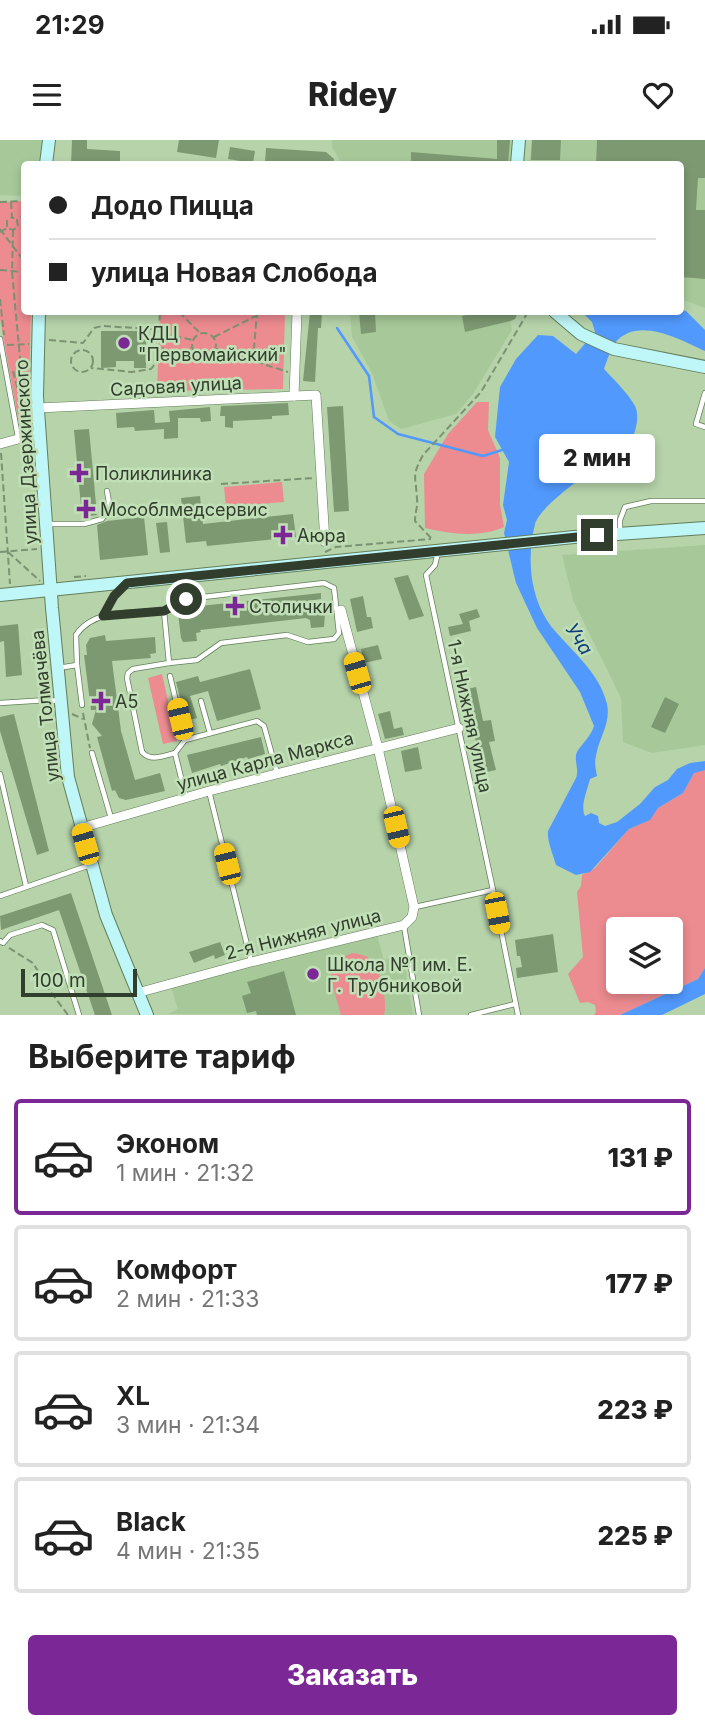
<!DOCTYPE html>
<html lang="ru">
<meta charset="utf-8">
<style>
body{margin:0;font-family:Inter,sans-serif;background:#f6f6f6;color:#222;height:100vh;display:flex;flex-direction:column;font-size:26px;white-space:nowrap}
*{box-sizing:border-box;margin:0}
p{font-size:23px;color:#767676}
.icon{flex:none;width:38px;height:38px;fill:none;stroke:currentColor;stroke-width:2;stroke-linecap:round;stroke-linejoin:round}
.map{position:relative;height:875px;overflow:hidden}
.drawer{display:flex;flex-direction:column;background:#fff;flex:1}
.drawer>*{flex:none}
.top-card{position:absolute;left:21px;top:21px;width:663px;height:154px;border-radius:7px;box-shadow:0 4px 10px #0003;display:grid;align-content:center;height:154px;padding:0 28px;background:#fff}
.tools{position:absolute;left:606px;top:777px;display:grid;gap:14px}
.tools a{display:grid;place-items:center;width:77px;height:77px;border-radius:7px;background:#fff;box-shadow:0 4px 10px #0003;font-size:35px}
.scale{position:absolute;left:21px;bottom:18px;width:116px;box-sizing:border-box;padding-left:7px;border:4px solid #323e2d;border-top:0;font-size:19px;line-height:24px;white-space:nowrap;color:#323e2d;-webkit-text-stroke:5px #c2e0b7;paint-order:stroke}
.end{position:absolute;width:32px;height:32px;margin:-16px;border:9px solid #323e2d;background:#fff;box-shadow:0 0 0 4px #fff}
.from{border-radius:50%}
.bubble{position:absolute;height:49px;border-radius:7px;background:#fff;box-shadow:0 4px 10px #0003;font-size:23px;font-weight:800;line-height:49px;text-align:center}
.car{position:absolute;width:21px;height:42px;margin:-21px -10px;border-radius:9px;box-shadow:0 0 5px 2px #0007;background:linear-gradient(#f5c518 24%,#345 0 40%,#f5c518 0 76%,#345 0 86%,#f5c518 0)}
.top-card b{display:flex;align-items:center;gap:24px;height:66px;font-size:26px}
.top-card b+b{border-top:2px solid #e0e0e0}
.top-card i{width:18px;height:18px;background:#222}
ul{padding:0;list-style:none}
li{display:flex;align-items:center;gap:21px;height:116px;margin:0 14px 10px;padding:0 14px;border:4px solid #e0e0e0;border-radius:7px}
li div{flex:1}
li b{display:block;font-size:26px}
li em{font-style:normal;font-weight:800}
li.active{border-color:#7c2796}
li>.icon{width:63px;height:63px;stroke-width:1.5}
h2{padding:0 28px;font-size:32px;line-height:84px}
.action{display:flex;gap:14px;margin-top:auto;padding:14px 28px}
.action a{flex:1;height:80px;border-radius:7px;background:#7c2796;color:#fff;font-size:28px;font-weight:800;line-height:80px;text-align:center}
.status{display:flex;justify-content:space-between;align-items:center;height:49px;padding:0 35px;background:#fff;direction:ltr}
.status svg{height:19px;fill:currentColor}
header{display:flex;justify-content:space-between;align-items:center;height:91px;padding:0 28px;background:#fff;font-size:32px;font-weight:800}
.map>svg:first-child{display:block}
.built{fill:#a7c99a}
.green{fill:#ec8b90;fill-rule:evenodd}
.water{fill:#5199fd}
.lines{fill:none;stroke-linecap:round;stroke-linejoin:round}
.stream{stroke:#5199fd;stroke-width:2.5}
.building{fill:#7d9972}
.lane-casing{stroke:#637e59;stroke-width:6}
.street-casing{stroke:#637e59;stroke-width:10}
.secondary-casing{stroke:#637e59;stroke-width:14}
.path{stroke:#7c9273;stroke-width:2;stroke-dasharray:7 3.5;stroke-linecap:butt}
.lane{stroke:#fff;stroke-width:4.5}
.street{stroke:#fff;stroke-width:9}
.secondary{stroke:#bff6f8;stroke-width:12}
.route{stroke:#323e2d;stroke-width:9}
.poi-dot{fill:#7c2796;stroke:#c2e0b7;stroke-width:2.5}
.labels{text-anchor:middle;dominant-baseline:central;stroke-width:5;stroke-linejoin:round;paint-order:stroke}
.poi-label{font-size:18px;fill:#323e2d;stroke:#c2e0b7;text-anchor:start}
.street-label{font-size:18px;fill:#323e2d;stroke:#c2e0b7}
.water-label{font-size:19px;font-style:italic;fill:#0c3d7b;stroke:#c2e0b7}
</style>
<div class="status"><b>21:29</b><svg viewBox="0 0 49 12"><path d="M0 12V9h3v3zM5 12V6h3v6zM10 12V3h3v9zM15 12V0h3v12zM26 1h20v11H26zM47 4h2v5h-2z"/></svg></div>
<header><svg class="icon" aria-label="menu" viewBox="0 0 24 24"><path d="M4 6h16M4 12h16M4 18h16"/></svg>Ridey<svg class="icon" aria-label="heart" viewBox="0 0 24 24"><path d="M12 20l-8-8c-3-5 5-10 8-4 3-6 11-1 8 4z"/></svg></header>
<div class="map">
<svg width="705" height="875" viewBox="0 0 705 875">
<rect width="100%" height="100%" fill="#b6d3aa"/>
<!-- built -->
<g class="built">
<polygon points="0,0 43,0 41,24 24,24 24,56 0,55"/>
<polygon points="332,0 511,0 510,24 342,24 332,7"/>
<polygon points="532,0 705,0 705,168 681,159 681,24 529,24"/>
<polygon points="350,172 518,172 515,179 510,182 512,190 473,254 456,274 401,289 389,281 372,233 352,197"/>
<polygon points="705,405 705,605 652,613 623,602 621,558 573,460 562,415"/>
<polygon points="376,792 384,820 403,815 413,875 168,874 178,869 171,847"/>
</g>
<!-- green -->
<g class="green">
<polygon points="24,61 24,172 31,172 29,249 25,249 27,287 20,288 0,179 0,62"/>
<polygon points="160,172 285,172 283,249 157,251"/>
<path d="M 477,262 L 489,262 L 488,290 L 500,318 L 500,365 L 504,387 C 479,398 451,394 425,388 L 424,334 L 448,294 Z"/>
<polygon points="282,342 284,362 226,367 224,347"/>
<polygon points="162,534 177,601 163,604 148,538"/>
<path d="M 700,630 L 705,630 L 705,828 L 698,839 L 620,875 L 594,875 L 596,872 L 595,865 L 588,862 L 580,863 L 568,834 L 583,817 L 577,752 L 581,746 L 582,735 L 595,728 L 629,689 L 649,680 L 658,668 L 683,653 L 694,633 ZM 618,789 L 670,789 L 670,842 L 618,842 Z"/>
<path d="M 352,813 C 360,814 367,815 372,821 C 381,830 388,864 384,875 L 341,875 L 330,836 L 337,820 Z"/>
</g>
<!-- water -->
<g class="water">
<path d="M 681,170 L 686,171 L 705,190 L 705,211 C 681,200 637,175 615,203 C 610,210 607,221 604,229 C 614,240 628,253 635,266 C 641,278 634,301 624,311 C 620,315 611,318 606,321 C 589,332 540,366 535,384 C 526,420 530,462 555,491 C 574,513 600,534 607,564 C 611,584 599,597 596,616 C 594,623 596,630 597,636 L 590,639 C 587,651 580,666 585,676 L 591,673 L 598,676 L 599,683 L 605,686 L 617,682 L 640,664 L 655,647 L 668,640 L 677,629 L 690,623 L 705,621 L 705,630 L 694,633 L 683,653 L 658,668 L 650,680 L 629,689 L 590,732 L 576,735 L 556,725 C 553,714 547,702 548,691 L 576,638 C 579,630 575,623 576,615 C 577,608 590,599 594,586 L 580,552 L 537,488 L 516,443 L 504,393 L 507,380 L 503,365 L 509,322 L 495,297 L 500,247 L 516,219 L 538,195 L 553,196 L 576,214 L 595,192 L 592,182 L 582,172 L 681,172 Z"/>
<polygon points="705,828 705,854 662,875 620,875 698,839"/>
</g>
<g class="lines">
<!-- stream -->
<polyline class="stream" points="337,188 369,236 374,277 398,294 483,316 502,310"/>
</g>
<!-- building -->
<g class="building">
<polygon points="72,0 87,0 87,9 120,11 120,24 71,24"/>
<polygon points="179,0 219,0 216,18 177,12"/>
<polygon points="497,0 510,0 508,24 447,24 411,21 411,12 497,19"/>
<polygon points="532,0 561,0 560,20 531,20"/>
<polygon points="597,0 705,0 705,38 698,38 696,70 705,70 705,139 681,137 681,24 596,24"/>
<polygon points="230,7 255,11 253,23 228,19"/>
<polygon points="266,8 326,12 334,19 334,24 265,23"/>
<polygon points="310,172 322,172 321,188 318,188 315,242 303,241"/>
<polygon points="359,172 375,172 376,192 361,194"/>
<polygon points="480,172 518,172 515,179 510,181 465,192 462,176"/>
<polygon points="101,191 146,191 146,228 134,228 134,221 116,221 116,227 101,228"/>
<polygon points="288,263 289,275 272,276 272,279 233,281 233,288 225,287 225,276 220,276 221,266"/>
<polygon points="343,266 349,371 334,372 327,267"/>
<polygon points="210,267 211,281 201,282 200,278 178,278 178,298 164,299 164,289 135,291 134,287 117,288 116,273 154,270 155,283 170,282 169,271"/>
<polygon points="89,289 97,375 82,377 74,290"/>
<polygon points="200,356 203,384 293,374 296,397 207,406 206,401 186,403 181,358"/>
<polygon points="144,377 148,415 100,420 97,385 107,381"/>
<polygon points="167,382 170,412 160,413 156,383"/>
<polygon points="408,435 424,476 409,480 394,438"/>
<polygon points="321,453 321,459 307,461 325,474 324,487 311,488 310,480 306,478 200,490 201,492 196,493 197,501 183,502 181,498 178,473 181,468"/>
<polygon points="363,456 367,477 371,477 373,488 357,492 350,459"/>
<polygon points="477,469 480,477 469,481 471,491 450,496 448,487 463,484 459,474"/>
<polygon points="18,484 22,535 6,537 4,501 0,502 0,486"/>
<polygon points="105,495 106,501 155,497 156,513 150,514 151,518 112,521 121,591 135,640 160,633 165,651 126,660 119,658 115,650 112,651 97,597 102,596 92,584 96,570 91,570 84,515 87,515 86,505 90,498"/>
<polygon points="378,505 382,519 364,523 361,509"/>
<polygon points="250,529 261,569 217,581 208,551 190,556 197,578 186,581 176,542 198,536 200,542"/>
<polygon points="476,547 483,581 491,580 495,601 489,602 496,630 486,632 474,595 467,596 465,585 474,583 469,563 466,563 463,550"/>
<polygon points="665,557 679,564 665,593 651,587"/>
<polygon points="390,571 394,589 402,587 404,595 385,599 378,574"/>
<polygon points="14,574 49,711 37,715 0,591 0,577"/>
<polygon points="261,597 265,614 248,619 247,617 221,626 220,624 192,633 187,615"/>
<polygon points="418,607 422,629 405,632 401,611"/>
<polygon points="71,753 112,875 95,875 59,770 1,790 0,776"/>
<polygon points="553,794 558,832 517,838 516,828 522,827 520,816 517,816 515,800"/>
<polygon points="220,802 225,815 215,819 214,815 194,823 189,812"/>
<polygon points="284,831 296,875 257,875 256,871 247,873 242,856 251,853 247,842"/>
</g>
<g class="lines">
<!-- lane casing -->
<g class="lane-casing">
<g id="lane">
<polyline points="0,199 18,297"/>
<polyline points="705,253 696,284 705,287"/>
<polyline points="48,384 84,384 102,379 110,368 107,351"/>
<polyline points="620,393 620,380 625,367 651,361 705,361"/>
<polyline points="164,471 186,459 324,443 334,448 339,493 334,499 308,502 287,495 221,503 197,520 169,523"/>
<polyline points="103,475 114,456 124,446"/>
<path d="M 77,525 L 76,495 C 94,468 134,473 164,471 L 169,523 L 133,529 L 128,533 L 127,538 L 142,612 C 151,622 163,616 175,613 L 186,658"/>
<polyline points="58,528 77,525 82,565"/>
<polyline points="170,536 185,600"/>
<polyline points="201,561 210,593"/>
<polyline points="0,563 48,560 58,561"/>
<polyline points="92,613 111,678"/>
<polyline points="175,613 185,600 257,581 264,586 277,633"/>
<polyline points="0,634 26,746"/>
<polyline points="209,651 251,821"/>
<polyline points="493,750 518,875"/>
<polyline points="0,756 90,725"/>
<polyline points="415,767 493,750 426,435 435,425 438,412"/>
<polyline points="404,786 419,875"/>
<polyline points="0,801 3,803 10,795 42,785 53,790 79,875"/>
<polyline points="471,875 515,864"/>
</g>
</g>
<!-- street casing -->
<g class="street-casing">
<g id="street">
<polyline points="294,256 297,172"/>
<polyline points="38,268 316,255 325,402"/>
<polyline points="0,304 40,293"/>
<polyline points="81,688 209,651 459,588"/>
<polyline points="137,853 251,822 404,785 412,777 414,767 378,608 341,470"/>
</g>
</g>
<!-- secondary casing -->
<g class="secondary-casing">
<g id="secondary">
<polyline points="46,24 49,0"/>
<polyline points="517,24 519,0"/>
<polyline points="39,172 37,256 52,468 68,637 106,775 147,875"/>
<polyline points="555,172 581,194 614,209 705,227"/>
<polyline points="0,455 574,397 705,388"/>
</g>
</g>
<!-- path -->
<g class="path">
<polyline points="0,62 24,61"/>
<polyline points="11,62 12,77 17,80"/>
<polyline points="7,87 7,81 12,77"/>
<polyline points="0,89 24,121"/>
<polyline points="13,90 12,132 23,250"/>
<polyline points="0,92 7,88 13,90 18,87 17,80 24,75"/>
<polyline points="0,130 24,132"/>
<polyline points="0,159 4,195"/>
<polyline points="179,172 200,193"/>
<polyline points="159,191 160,172"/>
<circle cx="204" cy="205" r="12"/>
<polyline points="164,194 193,200"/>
<polyline points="214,197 264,172"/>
<polyline points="49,200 83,203 94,188 102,186 153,189 163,194 163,214 151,229 132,232 91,228"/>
<polyline points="7,205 29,204"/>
<polyline points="216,209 288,232"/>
<circle cx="82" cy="221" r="11"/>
<polyline points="161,220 191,208"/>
<polyline points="253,220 257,172"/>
<polyline points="13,231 18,250 27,250"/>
<polyline points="19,270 27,261"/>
<polyline points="1,313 10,444"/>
<polyline points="221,344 314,338"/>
<path d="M 431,398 L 415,381 C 415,373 418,366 417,359 C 416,336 411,337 423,315 L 481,252 L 528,172"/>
<polyline points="0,412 37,409"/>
<polyline points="8,412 40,441"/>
<polyline points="325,412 336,407 431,399"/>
<polyline points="74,437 86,436"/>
<polyline points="83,573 90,608"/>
<polyline points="72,574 83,579"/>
<polyline points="9,808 33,823 50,851 68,875"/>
</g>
<!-- lane -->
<use href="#lane" class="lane"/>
<!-- street -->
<use href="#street" class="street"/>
<!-- secondary -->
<use href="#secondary" class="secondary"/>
</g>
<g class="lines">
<!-- route -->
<polyline class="route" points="186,459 164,471 103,476 114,456 127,443 597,395"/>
</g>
<!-- markers -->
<g class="poi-dot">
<circle cx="124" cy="203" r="7"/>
<path d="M75.5 322.5h7v7h7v7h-7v7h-7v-7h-7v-7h7z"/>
<path d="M82.5 358.5h7v7h7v7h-7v7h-7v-7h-7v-7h7z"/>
<path d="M279.5 384.5h7v7h7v7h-7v7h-7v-7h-7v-7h7z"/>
<path d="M231.5 455.5h7v7h7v7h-7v7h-7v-7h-7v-7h7z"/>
<path d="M97.5 550.5h7v7h7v7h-7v7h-7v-7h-7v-7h7z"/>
<circle cx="313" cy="834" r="7"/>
</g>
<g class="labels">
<!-- poi labels -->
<g class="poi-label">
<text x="138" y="193">КДЦ<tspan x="138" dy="21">"Первомайский"</tspan></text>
<text x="95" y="333">Поликлиника</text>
<text x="100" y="369">Мособлмедсервис</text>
<text x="297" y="395">Аюра</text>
<text x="249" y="466">Столички</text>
<text x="115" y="561">А5</text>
<text x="327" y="824">Школа №1 им. Е.<tspan x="327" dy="21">Г. Трубниковой</tspan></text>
</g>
<!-- street labels -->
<g class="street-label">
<text transform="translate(176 246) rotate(-3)">Садовая улица</text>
<text transform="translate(26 312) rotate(-93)">улица Дзержинского</text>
<text transform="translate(45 566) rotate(-96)">улица Толмачёва</text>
<text transform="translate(470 576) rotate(78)">1-я Нижняя улица</text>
<text transform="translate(265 621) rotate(-15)">улица Карла Маркса</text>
<text transform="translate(303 794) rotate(-14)">2-я Нижняя улица</text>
</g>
<!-- water labels -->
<g class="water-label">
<text transform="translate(579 499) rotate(57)">Уча</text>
</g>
</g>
</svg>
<div class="tools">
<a><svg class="icon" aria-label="layers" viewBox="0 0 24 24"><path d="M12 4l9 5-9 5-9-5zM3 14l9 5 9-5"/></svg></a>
</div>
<div class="scale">100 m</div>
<i class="end from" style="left:186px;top:459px"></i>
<i class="end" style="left:597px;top:395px"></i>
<div class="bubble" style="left:539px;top:294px;width:116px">2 мин</div>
<i class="car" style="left:357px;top:533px;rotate:344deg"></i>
<i class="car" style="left:180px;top:579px;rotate:347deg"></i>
<i class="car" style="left:396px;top:687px;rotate:167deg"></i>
<i class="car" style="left:85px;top:704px;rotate:344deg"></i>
<i class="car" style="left:227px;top:724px;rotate:346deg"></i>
<i class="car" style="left:497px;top:773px;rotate:169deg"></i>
<div class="top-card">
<b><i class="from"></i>Додо Пицца</b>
<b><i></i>улица Новая Слобода</b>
</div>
</div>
<section class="drawer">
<h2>Выберите тариф</h2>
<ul>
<li class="active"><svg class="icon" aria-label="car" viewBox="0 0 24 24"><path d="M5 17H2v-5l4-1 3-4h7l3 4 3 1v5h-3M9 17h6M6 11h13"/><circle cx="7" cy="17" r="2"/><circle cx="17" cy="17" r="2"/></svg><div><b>Эконом</b><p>1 мин · 21:32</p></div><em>131 ₽</em></li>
<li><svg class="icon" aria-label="car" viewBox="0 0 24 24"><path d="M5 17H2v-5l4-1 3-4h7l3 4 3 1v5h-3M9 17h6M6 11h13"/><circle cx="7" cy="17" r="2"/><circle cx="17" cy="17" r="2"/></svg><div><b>Комфорт</b><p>2 мин · 21:33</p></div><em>177 ₽</em></li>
<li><svg class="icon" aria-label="car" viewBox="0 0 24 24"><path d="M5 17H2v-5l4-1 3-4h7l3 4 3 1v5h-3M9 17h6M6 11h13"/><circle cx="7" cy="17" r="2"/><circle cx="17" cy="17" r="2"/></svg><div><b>XL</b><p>3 мин · 21:34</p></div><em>223 ₽</em></li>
<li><svg class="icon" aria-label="car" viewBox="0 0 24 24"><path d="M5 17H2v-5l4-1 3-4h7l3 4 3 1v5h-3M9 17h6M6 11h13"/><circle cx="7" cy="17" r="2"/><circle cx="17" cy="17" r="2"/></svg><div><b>Black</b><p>4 мин · 21:35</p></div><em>225 ₽</em></li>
</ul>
<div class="action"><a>Заказать</a></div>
</section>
